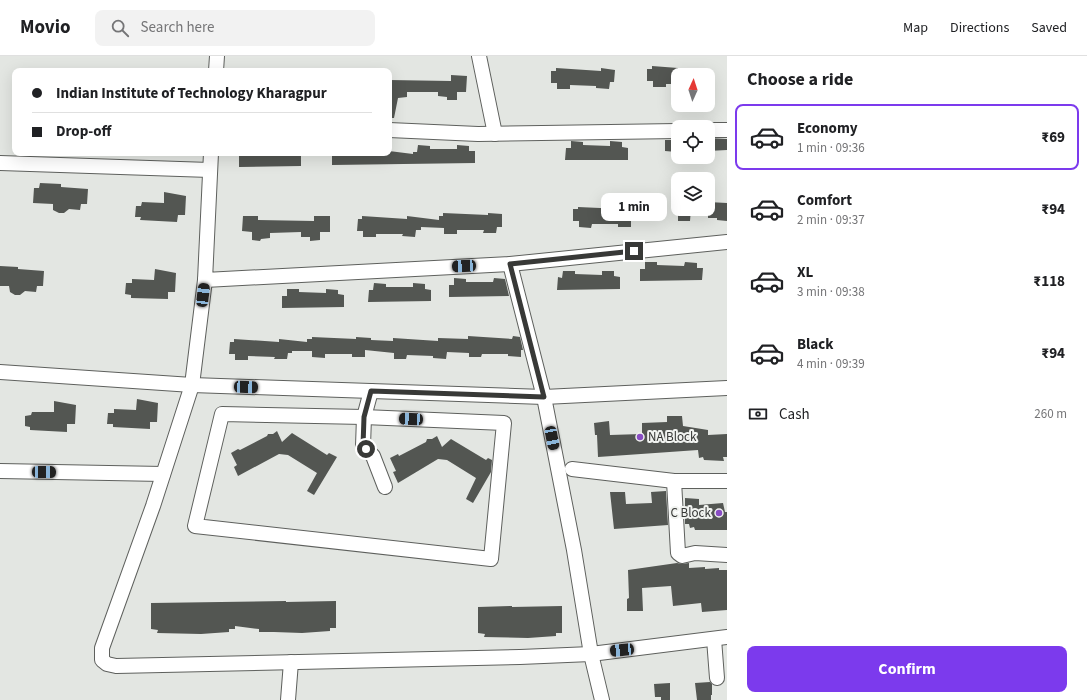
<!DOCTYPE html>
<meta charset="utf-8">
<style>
body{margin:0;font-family:"Source Sans 3",sans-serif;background:#f2f2f2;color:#202124;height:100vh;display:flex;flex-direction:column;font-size:15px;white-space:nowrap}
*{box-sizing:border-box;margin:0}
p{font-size:13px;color:#757577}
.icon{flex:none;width:22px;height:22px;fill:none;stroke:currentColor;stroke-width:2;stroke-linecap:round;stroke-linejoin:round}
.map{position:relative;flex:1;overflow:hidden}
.side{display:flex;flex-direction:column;background:#fff;width:360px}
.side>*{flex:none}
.top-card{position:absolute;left:12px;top:12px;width:380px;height:88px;border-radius:8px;box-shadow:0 4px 16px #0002;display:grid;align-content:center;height:88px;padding:0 20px;background:#fff}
.needle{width:26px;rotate:3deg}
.fabs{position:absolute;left:671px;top:12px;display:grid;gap:8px}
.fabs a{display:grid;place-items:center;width:44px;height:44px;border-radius:8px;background:#fff;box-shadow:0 4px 16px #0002;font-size:20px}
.end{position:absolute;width:18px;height:18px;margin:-9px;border:5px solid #383937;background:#fff;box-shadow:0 0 0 2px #fff}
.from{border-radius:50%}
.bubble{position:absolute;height:28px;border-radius:8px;background:#fff;box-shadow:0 4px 16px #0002;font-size:13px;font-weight:700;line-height:28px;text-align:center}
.car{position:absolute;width:12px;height:24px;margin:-12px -6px;border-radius:5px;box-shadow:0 0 3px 1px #0007;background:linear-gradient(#222 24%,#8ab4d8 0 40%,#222 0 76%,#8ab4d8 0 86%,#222 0)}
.top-card b{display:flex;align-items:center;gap:14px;height:38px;font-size:15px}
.top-card b+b{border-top:1px solid #e0e0e0}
.top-card i{width:10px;height:10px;background:#202124}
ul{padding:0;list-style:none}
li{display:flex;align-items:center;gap:12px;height:66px;margin:0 8px 6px;padding:0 12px;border:2px solid transparent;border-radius:8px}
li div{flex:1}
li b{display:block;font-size:15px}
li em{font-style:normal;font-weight:700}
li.active{border-color:#7c3aed}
li>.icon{width:36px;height:36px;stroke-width:1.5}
h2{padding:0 20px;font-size:18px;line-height:48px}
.pay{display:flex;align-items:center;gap:10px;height:44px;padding:0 20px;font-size:15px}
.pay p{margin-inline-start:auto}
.button{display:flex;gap:8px;margin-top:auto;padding:8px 20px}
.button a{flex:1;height:46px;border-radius:8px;background:#7c3aed;color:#fff;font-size:16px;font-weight:700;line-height:46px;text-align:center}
header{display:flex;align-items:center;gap:24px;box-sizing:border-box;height:56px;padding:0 20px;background:#fff;border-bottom:1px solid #e0e0e0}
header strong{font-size:19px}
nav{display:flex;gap:22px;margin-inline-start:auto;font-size:14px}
.search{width:280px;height:36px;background:#f2f2f2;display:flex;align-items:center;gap:10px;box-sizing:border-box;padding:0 14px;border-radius:8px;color:#757577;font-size:15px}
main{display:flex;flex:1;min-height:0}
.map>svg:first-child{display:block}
.building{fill:#535652}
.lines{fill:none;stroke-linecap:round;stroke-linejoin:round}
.minor-casing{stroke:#5e605d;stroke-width:16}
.minor{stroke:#fff;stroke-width:14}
.route{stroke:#383937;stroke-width:5}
.poi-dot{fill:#894dc4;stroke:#f1f3f0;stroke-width:1.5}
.labels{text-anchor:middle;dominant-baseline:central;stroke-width:4;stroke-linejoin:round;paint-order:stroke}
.poi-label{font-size:13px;fill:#383937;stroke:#f1f3f0;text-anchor:start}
</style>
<header>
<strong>Movio</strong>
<div class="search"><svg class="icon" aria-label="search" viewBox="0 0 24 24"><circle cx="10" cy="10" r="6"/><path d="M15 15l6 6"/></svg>Search here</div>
<nav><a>Map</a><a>Directions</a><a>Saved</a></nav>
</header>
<main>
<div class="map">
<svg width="727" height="644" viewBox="0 0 727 644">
<rect width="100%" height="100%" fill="#e3e6e2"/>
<!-- building -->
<g class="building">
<polygon points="652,10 678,12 678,28 666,28 666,31 653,31 653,25 647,25 647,13 652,13"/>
<polygon points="556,12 601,15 601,12 615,14 614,26 610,26 609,33 596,32 596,30 570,29 570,33 557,33 557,27 551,27 551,15 556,15"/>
<polygon points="451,19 467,20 466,36 457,36 457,44 447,44 447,41 438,40 438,36 407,36 407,41 398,42 394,62 389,62 389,24 451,25"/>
<polygon points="708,82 727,83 727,94 708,95"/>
<polygon points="665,84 678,84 677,96 665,95"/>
<polygon points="571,85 583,86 583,89 610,90 610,85 622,86 622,91 628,92 628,104 565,104 566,92 571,92"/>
<polygon points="418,89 430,90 430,93 457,93 457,89 469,90 469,95 475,95 475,107 332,109 332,97 389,97 389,95 413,98 413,96 417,96"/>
<polygon points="244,97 295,97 301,98 301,110 239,111 239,99 244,99"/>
<polygon points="40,127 61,128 61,131 88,133 87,148 81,148 80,154 69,153 64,157 59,157 53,154 53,148 33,147 34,132 39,132"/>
<polygon points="164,136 186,140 185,159 178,159 177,166 140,164 141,161 135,161 136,150 141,150 142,146 164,147"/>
<polygon points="708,146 727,147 727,165 717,164 717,162 708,162"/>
<polygon points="578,151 622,153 623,151 637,152 636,165 631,164 631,171 618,171 618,168 592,168 591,172 579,171 579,165 573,165 573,153 578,153"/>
<polygon points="678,153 691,153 690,165 678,165"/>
<polygon points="443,157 488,159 488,157 502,158 502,171 497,171 496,177 483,177 484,174 457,174 457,178 444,178 444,172 421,171 421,174 416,174 415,181 402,180 403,178 376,178 376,181 363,181 363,175 357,175 358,163 362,163 362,160 407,163 407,160 439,164 439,160 443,160"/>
<polygon points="243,160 258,160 258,164 314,165 314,160 330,160 330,176 320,176 320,184 310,185 310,181 301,181 301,176 270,177 270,182 261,183 260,185 252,184 252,176 242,175"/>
<polygon points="645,206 657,206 657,209 684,210 685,206 697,207 697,212 703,212 702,224 640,225 640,213 645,213"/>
<polygon points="0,210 18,211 18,213 44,215 43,230 37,230 36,236 25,235 20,239 15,239 10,236 9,230 0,230"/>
<polygon points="155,213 176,217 175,236 168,236 168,243 131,242 131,239 125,238 126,227 132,227 132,223 154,224"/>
<polygon points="563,215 575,215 575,218 602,219 602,215 614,215 614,220 620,221 620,233 557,234 558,221 562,222"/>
<polygon points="454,222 466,223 466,226 493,226 494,222 505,223 509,240 449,241 449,229 454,229"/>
<polygon points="374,227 386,228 386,231 413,231 413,227 425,228 425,233 431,234 431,245 368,246 369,234 373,234"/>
<polygon points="287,233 299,233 299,236 326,237 326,233 338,234 338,238 344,239 344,251 282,252 282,240 287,240"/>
<polygon points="468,280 512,283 513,280 520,281 523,294 521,294 521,301 508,300 508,298 482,298 481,301 469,301 469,297 447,296 446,303 433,302 433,300 407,299 406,303 394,303 394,297 365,294 365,301 352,301 352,298 325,298 325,302 312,301 312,295 292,295 292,297 288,297 287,303 274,303 275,301 248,300 248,304 235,304 235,298 229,298 230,286 234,286 234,283 279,286 279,283 307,286 307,283 312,283 312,281 356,283 356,281 371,282 371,284 393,285 393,282 438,285 438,282 468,283"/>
<polygon points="137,343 158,347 157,366 150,366 150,373 113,371 113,368 107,368 108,357 114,357 114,353 136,354"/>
<polygon points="54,345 76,349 75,368 67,368 67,376 30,374 30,371 25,370 25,360 31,359 32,356 54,356"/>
<polygon points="667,360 682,360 683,370 708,374 708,379 727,378 727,401 723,401 724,405 704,404 703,401 699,402 698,394 598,401 597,379 595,379 594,367 609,365 610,379 642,378 642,367 667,366"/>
<polygon points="277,375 282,386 292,377 327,399 329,397 337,401 314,439 307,435 317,417 288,399 279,398 238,420 234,411 237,409 231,397 238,393 240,394 267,380 268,378 273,378"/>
<polygon points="437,380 442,391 451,383 486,404 488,402 492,404 491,416 473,447 466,443 476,422 447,404 438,403 398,427 393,416 396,415 390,402 398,398 399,400 426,386 427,383 432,383"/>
<polygon points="666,435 668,469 614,473 610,436 625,436 626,448 652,447 651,436"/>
<polygon points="685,442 699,443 699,449 723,447 725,456 727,456 727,474 695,474 694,471 690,472 689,468 685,468"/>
<polygon points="677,507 681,508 689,507 689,512 705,511 705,513 719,512 719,514 727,514 727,554 702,556 701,547 673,550 671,530 642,532 643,555 627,555 627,543 629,542 628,514"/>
<polygon points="286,545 286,546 336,545 336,572 330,572 330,575 302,577 274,576 259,576 259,573 235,570 235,573 229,573 229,576 201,578 157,577 158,574 151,573 151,547"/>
<polygon points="512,550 512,551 562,550 562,577 556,577 556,580 528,582 484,581 485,578 478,577 478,551"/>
<polygon points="710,626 712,628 712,639 711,639 711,644 697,644 695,627"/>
<polygon points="670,627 670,644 661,644 661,641 655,641 654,628"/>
</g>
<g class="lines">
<!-- minor casing -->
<g class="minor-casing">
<g id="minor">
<polyline points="479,0 495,78"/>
<polyline points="216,15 217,0"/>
<polyline points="389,74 478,78 678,75"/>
<polyline points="708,74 727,74"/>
<polyline points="211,97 205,224 510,208 727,186"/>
<polyline points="0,107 210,114"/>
<polyline points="510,208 544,341 574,494 591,598 602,644"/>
<polyline points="205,224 192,329 153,450 102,592 102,604 107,608 116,610 520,601 591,598 727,581"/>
<polyline points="0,316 192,329 544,341 727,332"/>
<polyline points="371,335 364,361 363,390 373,400 385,431"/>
<polygon points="222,358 364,361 504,367 491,503 195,470"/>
<polyline points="572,413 674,425 727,425"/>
<polyline points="0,415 163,418"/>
<polyline points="674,425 678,497 682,500 695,497 727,499"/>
<polyline points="714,583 717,622"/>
<polyline points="288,644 291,606"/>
</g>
</g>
<!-- minor -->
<use href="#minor" class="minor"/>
</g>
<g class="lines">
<!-- route -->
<polyline class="route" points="366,393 363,390 364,361 371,335 544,341 510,208 634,195"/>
</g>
<!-- markers -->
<g class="poi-dot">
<circle cx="640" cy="381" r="4"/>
<circle cx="719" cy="457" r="4"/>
</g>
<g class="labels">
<!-- poi labels -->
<g class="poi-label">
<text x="648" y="381">NA Block</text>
<text x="711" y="457" text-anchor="end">C Block</text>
</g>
</g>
</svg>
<div class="fabs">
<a><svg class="needle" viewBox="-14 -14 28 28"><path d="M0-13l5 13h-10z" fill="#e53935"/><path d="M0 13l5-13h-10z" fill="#757577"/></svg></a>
<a><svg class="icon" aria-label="locate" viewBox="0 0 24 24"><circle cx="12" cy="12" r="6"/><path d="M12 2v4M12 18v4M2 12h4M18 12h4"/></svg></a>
<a><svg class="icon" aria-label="layers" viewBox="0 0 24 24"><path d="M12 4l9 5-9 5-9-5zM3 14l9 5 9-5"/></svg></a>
</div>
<i class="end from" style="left:366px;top:393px"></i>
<i class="end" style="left:634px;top:195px"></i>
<div class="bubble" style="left:601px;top:137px;width:66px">1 min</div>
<i class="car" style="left:464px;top:210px;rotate:267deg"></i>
<i class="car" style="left:203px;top:239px;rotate:7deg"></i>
<i class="car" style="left:246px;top:331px;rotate:92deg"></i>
<i class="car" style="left:411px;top:363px;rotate:273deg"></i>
<i class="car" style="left:552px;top:382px;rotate:169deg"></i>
<i class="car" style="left:44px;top:416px;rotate:91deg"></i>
<i class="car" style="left:622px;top:594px;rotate:264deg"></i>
<div class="top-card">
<b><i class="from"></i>Indian Institute of Technology Kharagpur</b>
<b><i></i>Drop-off</b>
</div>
</div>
<section class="side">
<h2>Choose a ride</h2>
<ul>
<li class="active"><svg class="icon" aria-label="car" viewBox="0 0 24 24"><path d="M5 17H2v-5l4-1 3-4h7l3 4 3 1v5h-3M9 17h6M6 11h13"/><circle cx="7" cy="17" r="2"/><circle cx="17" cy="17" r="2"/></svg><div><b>Economy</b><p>1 min · 09:36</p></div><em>₹69</em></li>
<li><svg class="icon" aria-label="car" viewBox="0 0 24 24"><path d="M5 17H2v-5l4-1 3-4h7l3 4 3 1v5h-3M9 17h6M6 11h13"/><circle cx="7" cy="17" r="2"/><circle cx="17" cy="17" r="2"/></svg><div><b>Comfort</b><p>2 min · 09:37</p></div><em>₹94</em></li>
<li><svg class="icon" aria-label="car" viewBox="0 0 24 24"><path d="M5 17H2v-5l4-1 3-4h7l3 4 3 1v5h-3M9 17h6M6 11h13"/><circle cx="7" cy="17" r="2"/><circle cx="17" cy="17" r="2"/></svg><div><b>XL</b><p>3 min · 09:38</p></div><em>₹118</em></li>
<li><svg class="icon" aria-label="car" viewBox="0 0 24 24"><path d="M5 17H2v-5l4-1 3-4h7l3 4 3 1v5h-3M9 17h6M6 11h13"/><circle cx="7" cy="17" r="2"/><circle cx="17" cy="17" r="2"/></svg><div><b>Black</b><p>4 min · 09:39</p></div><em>₹94</em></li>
</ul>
<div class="pay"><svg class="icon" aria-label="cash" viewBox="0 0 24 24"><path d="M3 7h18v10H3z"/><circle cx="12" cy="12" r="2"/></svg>Cash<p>260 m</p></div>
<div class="button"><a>Confirm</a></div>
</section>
</main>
